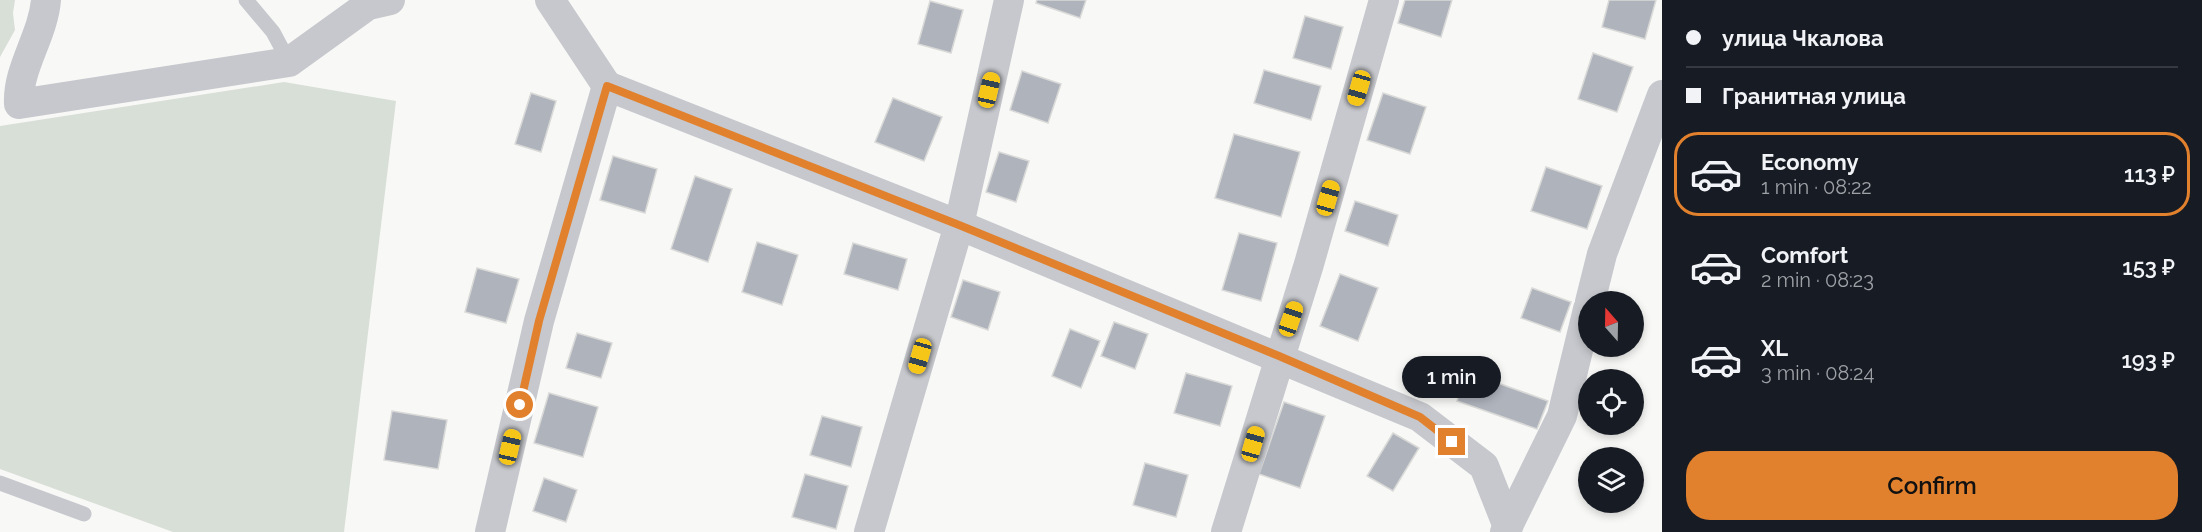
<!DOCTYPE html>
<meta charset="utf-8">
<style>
body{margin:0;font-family:Raleway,sans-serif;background:#242831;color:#f1f3f6;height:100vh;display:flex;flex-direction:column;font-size:22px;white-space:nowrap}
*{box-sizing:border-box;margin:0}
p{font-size:20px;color:#9ea1a6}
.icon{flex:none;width:33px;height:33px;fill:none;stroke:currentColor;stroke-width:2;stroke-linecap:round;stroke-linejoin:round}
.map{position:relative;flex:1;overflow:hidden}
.drawer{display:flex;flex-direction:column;background:#171b24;width:540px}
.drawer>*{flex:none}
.top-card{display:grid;align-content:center;height:132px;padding:0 24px;background:#171b24}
.needle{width:39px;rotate:340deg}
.controls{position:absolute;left:1578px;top:291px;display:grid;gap:12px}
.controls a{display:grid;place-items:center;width:66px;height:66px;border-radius:50%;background:#171b24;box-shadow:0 3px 9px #0003;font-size:30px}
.end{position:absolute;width:27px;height:27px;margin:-14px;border:8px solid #e1812d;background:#fff;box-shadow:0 0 0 3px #fff}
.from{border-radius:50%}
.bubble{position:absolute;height:42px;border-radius:21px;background:#171b24;box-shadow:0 3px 9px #0003;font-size:20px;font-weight:600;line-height:42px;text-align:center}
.car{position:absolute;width:18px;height:36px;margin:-18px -9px;border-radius:8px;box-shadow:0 0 4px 2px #0007;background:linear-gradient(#f5c518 24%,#345 0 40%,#f5c518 0 76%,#345 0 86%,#f5c518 0)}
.top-card b{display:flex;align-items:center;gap:21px;height:57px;font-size:22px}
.top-card b+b{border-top:2px solid #363941}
.top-card i{width:15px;height:15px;background:#f1f3f6}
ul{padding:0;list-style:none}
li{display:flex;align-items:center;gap:18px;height:84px;margin:0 12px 9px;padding:0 12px;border:3px solid transparent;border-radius:24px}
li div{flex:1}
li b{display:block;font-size:22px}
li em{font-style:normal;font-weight:600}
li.selected{border-color:#e1812d}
li>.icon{width:54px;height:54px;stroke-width:1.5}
.button{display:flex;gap:12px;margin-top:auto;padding:12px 24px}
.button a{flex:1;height:69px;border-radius:24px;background:#e1812d;color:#111;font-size:24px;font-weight:600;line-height:69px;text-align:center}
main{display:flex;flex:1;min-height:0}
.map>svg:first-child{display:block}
.green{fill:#d8dfd7}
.building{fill:#afb3bc;stroke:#d9dad8;stroke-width:1.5}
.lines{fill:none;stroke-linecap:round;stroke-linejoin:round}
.lane{stroke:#c6c8cd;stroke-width:15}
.street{stroke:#c6c8cd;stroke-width:30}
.route{stroke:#e1812d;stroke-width:8}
</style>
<main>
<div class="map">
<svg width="1662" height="532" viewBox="0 0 1662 532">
<rect width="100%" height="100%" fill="#f8f8f6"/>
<!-- green -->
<g class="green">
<polygon points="0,0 15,0 13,13 15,30 0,57"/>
<polygon points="284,82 396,101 344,532 173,532 0,469 0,126"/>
</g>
<!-- building -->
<g class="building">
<polygon points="1037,0 1086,0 1080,18 1036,3"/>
<polygon points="1405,0 1452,0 1441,37 1398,23"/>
<polygon points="1609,0 1656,0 1645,39 1602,27"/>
<polygon points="930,1 963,10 951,53 918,44"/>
<polygon points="1305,16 1343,27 1331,69 1293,58"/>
<polygon points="1593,53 1633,67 1617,112 1578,99"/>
<polygon points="1264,70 1321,86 1311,120 1254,103"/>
<polygon points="1022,71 1061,84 1048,123 1010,110"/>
<polygon points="531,93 556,101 541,152 515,144"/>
<polygon points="1383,93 1426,107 1410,154 1367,140"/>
<polygon points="893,98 942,117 924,161 875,142"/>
<polygon points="1234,134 1300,152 1281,217 1215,198"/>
<polygon points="999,152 1029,161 1016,202 986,192"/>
<polygon points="613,156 657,169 645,213 600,200"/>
<polygon points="1546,167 1602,186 1587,229 1531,211"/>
<polygon points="695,176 732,189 708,262 671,249"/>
<polygon points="1355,201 1398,215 1388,246 1345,231"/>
<polygon points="1239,233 1277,243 1261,301 1222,290"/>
<polygon points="757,242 798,255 782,305 742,292"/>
<polygon points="853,243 907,259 898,290 844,274"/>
<polygon points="477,268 519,279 506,323 465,312"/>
<polygon points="1340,274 1378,288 1358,341 1320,326"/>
<polygon points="963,280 1000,292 988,330 951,317"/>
<polygon points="1532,288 1571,302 1560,332 1521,318"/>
<polygon points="1114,322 1148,334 1135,369 1101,356"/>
<polygon points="1070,329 1100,341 1081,388 1052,376"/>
<polygon points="577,333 612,343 601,378 566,368"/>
<polygon points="1467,372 1548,401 1537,429 1457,401"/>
<polygon points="1186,373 1232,386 1220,426 1174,413"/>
<polygon points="549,393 598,407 583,457 534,443"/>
<polygon points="1284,402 1325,416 1300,488 1259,474"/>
<polygon points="392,411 447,420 438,469 384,460"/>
<polygon points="822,416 862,427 851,467 810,455"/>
<polygon points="1393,433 1419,448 1393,491 1367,476"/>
<polygon points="1145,463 1188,475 1176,517 1133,505"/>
<polygon points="805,474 848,486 836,529 792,517"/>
<polygon points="544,478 577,490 566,522 533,511"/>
</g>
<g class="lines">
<!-- lane -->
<g class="lane">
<polyline points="246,0 273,32 289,62"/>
<polyline points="0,483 84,514"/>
</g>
<!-- street -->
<g class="street">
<path d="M 46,0 C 43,36 17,69 19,104 L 289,62 L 368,5 L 390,0"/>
<polyline points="550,0 607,86"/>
<polyline points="607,86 959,225 1420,417 1484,466 1508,527"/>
<polyline points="1590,302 1602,254 1662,95"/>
<polyline points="490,532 539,321 607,86"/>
<polyline points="869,532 959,225 1009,0"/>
<polyline points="1226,532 1309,264 1384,0"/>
<polyline points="1505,532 1562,416 1588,309"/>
</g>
</g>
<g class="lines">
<!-- route -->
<polyline class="route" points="520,405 539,321 607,86 959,225 1279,356 1420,417 1452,442"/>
</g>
</svg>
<div class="controls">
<a><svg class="needle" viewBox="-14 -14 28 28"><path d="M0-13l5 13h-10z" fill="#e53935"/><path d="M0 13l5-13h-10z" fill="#9ea1a6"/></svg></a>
<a><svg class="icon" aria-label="locate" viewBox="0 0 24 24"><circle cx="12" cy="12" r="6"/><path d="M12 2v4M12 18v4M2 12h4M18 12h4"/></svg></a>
<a><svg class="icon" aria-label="layers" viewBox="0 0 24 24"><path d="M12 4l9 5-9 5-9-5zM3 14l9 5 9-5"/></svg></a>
</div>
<i class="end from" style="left:520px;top:405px"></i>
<i class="end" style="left:1452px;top:442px"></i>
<div class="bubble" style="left:1402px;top:356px;width:99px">1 min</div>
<i class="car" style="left:1359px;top:88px;rotate:196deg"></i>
<i class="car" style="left:989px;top:90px;rotate:13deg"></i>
<i class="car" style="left:1328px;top:198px;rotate:16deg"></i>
<i class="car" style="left:1291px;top:319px;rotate:19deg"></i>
<i class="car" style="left:920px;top:356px;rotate:196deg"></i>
<i class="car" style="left:1253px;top:444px;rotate:16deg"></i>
<i class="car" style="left:510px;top:447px;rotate:13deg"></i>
</div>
<section class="drawer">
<div class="top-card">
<b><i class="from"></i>улица Чкалова</b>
<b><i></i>Гранитная улица</b>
</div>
<ul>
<li class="selected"><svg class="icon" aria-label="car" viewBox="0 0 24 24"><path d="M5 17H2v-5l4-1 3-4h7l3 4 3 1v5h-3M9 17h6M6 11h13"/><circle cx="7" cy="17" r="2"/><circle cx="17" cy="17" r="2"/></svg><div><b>Economy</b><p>1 min · 08:22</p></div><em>113 ₽</em></li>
<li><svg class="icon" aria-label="car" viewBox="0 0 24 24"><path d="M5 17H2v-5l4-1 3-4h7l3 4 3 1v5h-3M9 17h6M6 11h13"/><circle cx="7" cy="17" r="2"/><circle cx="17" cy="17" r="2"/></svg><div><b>Comfort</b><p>2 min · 08:23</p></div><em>153 ₽</em></li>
<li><svg class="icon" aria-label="car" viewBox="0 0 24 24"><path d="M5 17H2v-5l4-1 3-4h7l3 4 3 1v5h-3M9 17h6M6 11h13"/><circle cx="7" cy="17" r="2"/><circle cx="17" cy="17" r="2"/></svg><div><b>XL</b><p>3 min · 08:24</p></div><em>193 ₽</em></li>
</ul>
<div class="button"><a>Confirm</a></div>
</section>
</main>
